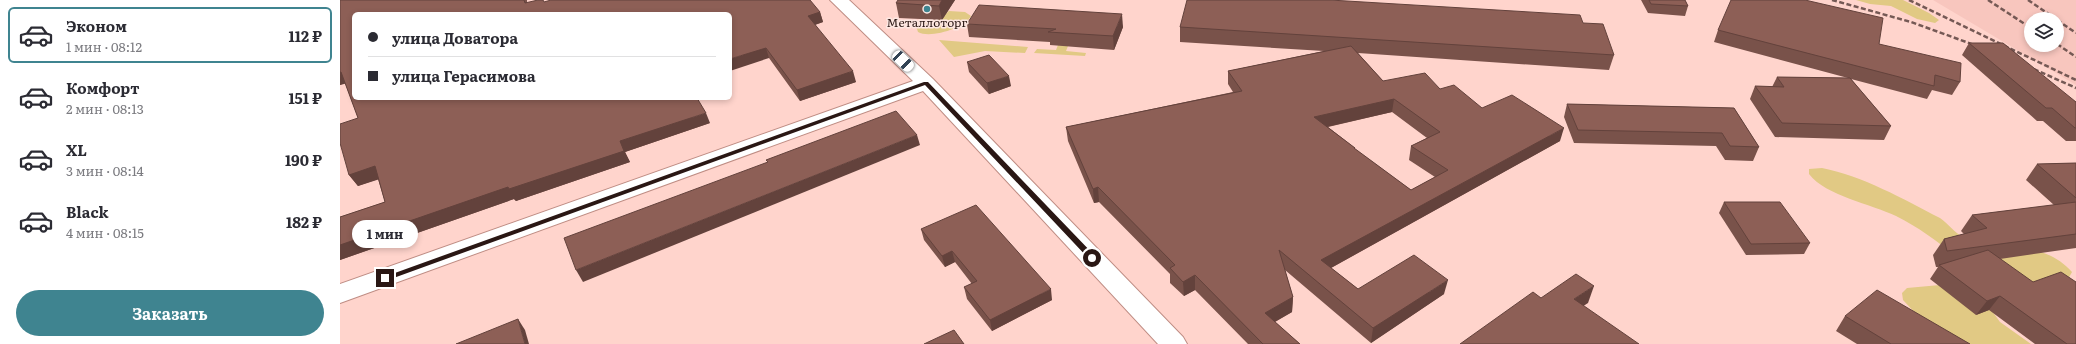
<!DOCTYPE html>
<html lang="ru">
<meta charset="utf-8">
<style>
body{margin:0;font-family:Literata,serif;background:#f2f2f3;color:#2b2b33;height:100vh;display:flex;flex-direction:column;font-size:15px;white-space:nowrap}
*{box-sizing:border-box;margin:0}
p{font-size:13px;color:#7c7c81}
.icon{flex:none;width:22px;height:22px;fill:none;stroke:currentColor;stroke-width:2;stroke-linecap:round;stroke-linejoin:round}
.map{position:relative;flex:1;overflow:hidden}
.sheet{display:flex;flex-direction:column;background:#fff;width:340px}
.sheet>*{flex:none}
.top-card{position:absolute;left:12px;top:12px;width:380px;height:88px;border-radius:6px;box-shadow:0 2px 6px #0003;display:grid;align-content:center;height:88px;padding:0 16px;background:#fff}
.tools{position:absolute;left:1684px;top:12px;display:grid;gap:8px}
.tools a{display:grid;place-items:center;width:40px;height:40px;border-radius:50%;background:#fff;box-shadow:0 2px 6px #0003;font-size:20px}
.end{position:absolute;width:18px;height:18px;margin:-9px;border:5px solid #2a1714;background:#fff;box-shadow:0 0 0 2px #fff}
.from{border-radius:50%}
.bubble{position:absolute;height:28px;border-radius:14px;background:#fff;box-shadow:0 2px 6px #0003;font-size:13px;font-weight:700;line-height:28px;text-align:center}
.car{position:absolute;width:12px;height:24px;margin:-12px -6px;border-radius:5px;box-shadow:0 0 3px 1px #0007;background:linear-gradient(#fff 24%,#345 0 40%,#fff 0 76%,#345 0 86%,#fff 0)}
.top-card b{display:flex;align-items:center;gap:14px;height:38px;font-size:15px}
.top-card b+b{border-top:1px solid #e1e1e2}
.top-card i{width:10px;height:10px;background:#2b2b33}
ul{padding:7px 0 0;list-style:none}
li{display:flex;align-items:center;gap:12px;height:56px;margin:0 8px 6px;padding:0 8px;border:2px solid transparent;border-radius:6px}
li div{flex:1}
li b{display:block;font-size:15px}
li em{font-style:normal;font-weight:700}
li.selected{border-color:#3f8490}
li>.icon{width:36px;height:36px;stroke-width:1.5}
.button{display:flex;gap:8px;margin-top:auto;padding:8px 16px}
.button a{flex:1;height:46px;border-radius:24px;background:#3f8490;color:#fff;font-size:16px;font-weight:700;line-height:46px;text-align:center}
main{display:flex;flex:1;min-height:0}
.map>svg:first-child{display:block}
.built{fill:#f8c6be;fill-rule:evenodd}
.green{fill:#e1c984}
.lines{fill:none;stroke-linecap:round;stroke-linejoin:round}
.minor-casing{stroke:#bf8d84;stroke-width:2}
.minor{fill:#fff;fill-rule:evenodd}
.rail{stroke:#755955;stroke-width:2.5;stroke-dasharray:5 2.5;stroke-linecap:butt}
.wall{fill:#79524a;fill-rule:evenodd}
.shaded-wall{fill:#63423c}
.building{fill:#8d5f56;stroke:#63423c;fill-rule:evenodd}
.route{fill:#2a1714}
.poi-dot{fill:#3f8490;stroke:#fde7e2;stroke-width:1.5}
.labels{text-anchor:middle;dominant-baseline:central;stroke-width:3;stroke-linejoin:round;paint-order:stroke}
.far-poi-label{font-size:12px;fill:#2a1714;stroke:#fde7e2}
</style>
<main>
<section class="sheet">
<ul>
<li class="selected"><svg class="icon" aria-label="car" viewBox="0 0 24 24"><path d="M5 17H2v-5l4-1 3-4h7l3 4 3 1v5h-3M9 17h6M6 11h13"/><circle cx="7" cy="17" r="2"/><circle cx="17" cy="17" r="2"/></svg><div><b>Эконом</b><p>1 мин · 08:12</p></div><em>112 ₽</em></li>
<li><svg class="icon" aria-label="car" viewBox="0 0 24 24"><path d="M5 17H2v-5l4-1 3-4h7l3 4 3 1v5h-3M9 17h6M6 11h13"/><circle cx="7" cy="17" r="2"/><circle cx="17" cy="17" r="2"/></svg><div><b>Комфорт</b><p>2 мин · 08:13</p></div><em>151 ₽</em></li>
<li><svg class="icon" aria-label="car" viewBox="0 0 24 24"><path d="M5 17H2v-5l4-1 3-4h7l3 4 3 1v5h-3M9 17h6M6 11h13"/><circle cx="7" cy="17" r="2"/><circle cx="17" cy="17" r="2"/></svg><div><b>XL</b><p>3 мин · 08:14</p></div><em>190 ₽</em></li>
<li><svg class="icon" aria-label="car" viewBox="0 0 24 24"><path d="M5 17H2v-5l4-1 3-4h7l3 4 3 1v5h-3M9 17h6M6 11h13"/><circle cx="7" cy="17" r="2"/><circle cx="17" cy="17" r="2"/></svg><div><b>Black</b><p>4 мин · 08:15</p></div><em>182 ₽</em></li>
</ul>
<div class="button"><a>Заказать</a></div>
</section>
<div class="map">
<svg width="1736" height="344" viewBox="0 0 1736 344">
<rect width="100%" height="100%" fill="#ffd4cc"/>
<!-- built -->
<path class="built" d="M 1593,0 L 1736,0 L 1736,85 ZM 1691,19 L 1717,19 L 1717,45 L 1691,45 Z"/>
<!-- green -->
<g class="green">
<polygon points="1516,0 1563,0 1589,13 1599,20 1595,23 1577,19 1551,6 1530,4"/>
<path d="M 609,11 L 625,12 L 631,16 C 625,28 590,39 578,32 L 576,26 L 580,23 L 600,19 Z"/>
<polygon points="599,40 688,47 685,53 645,51 614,57"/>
<polygon points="718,45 728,46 726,51 746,53 745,56 694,53 697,49 716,50"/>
<path d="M 1482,168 C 1523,176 1563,199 1600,218 C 1608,223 1615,234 1624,237 C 1660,248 1705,241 1732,272 L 1727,281 L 1652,311 L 1660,322 L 1691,344 L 1629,344 L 1578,316 L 1563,300 L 1562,293 L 1567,288 L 1600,285 L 1615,256 C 1596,240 1578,227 1556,216 C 1531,204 1486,196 1469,174 L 1469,169 Z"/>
</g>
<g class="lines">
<!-- minor casing -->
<g class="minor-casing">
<polygon id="minor" points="490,0 509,0 593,79 843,337 847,344 818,344 583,91 0,303 0,284 573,81"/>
</g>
<!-- minor -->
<use href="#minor" class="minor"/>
<!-- rail -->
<g class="rail">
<polyline points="1492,0 1571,22 1640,47"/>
<polyline points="1569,0 1736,80"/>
<polyline points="1648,0 1691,28"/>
<polyline points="1688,0 1716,19"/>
<polyline points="1717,20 1736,33"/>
<polyline points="1717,44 1736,57"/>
<polyline points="1687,66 1736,88"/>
</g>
</g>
<!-- wall -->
<g class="wall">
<polygon points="0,0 187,0 187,3 204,2 480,12 483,22 475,25 516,82 460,101 429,58 14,14 370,123 285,152 290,162 176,201 174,199 0,260 0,217 45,202 38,179 18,186 9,175 18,118 5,83 0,85"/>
<polygon points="615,0 602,20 559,18 556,3"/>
<polygon points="1301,0 1345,0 1348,6 1345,16 1308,13"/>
<path d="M 1243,23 L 1274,55 L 1269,70 L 1018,53 L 1043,81 L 1100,89 L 1142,108 L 1220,141 L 991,268 L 1018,289 L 1104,294 L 1031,343 L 945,270 L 953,297 L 952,312 L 935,322 L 960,344 L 908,344 L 855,290 L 844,296 L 830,283 L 830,274 L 759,202 L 754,203 L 728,141 L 726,127 L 893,92 L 888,84 L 888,71 L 984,51 L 840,42 L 840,27 ZM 1052,112 L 1087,138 L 1071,146 L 1069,160 L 1095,177 L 1071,190 L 1015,149 L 1015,148 L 988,127 Z"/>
<polygon points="627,24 783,27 774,50 710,45 710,42 629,37"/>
<polygon points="1378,30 1539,44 1620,82 1612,95 1592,90 1587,99 1511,79 1551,126 1544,140 1435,137 1410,99 1415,86 1432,87 1437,77 1508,78 1374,42"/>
<polygon points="1629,43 1736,102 1736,141 1726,141 1703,121 1697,121 1622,55"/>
<polygon points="627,62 671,86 649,94 629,72"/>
<polygon points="1227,104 1394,108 1419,147 1413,161 1385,160 1376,146 1234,143 1224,117"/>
<polygon points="1736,163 1736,248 1660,259 1736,344 1695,344 1649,310 1636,315 1590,279 1598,267 1596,267 1593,255 1604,239 1624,234 1621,231 1632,215 1714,205 1686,180 1697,164"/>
<polygon points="1384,202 1409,202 1470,243 1464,254 1406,255 1379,213"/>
<polygon points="581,229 712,300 652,331 627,299 624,287 632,284 615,262 605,267 584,240"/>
<polygon points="1505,316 1630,344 1517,344 1496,331"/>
</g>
<!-- shaded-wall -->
<g class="shaded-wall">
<polygon points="602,0 615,0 602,20 599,6"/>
<polygon points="480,12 483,22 471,26 468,16"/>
<polygon points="782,14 783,27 774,50 773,36"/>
<polygon points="426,48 429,58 390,71 390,59"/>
<polygon points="513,71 516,82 460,101 457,90"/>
<polygon points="0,72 1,72 8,83 0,85"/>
<polygon points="669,76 671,86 649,94 647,83"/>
<polygon points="1054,99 1052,112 973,130 974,117"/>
<polygon points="366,113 370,123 285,152 290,162 176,201 174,199 0,260 0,245 280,141"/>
<polygon points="1224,128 1220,141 980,274 981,260"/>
<polygon points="577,135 580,145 243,282 236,270"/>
<polygon points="35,166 43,178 18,186 9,175"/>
<polygon points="758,187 759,202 754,203 753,189"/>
<polygon points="612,251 615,262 605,267 602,256"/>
<polygon points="855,275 855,290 844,296 843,282"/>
<polygon points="1108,280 1104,294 1031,343 1033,328"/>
<polygon points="1254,286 1248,303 1228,316 1234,299"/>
<polygon points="711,289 712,300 652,331 650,320"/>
<polygon points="1660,296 1649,310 1636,315 1647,301"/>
<polygon points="953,297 952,312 924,328 925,313"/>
<polygon points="178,319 185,330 189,344 185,344"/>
</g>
<!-- building -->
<g class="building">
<polygon points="0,0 184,0 185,3 198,0 203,0 204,2 211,0 470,0 480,12 468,16 513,71 457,90 426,48 390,59 390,14 14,14 14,98 357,98 366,113 280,141 284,151 169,189 168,187 0,245 0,217 45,202 35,166 9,175 0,143 0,124 18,118 1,72 0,72"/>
<polygon points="558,0 602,0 599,6 556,3"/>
<polygon points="847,0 990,0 1240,15 1243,23 1263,24 1274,55 840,27"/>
<polygon points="1309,0 1345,0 1348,6 1311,4"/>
<polygon points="1391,0 1465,0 1543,18 1539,44 1621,63 1620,82 1595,75 1594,86 1378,30"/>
<polygon points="639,5 782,14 773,36 708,32 716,29 627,24"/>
<polygon points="1629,43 1663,43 1736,102 1736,128 1735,128 1712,108 1706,108"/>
<path d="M 1011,46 L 1043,81 L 1085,73 L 1100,89 L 1114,85 L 1142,108 L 1172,95 L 1224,128 L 981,260 L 1018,289 L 1074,255 L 1108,280 L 1033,328 L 939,250 L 953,297 L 925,313 L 960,344 L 923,344 L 855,275 L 843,282 L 830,268 L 835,265 L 758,187 L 753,189 L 726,127 L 902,91 L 888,71 ZM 1054,99 L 1100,132 L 1071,146 L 1108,170 L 1071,190 L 1014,148 L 1015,148 L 974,117 Z"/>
<polygon points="649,55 669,76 647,83 627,62"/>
<polygon points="1437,77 1510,78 1551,126 1442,123 1415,86 1444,87"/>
<polygon points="1227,104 1394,108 1419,147 1390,146 1382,133 1238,130"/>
<polygon points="556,111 577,135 236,270 224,238 428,162 426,160"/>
<polygon points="1736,163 1736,198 1697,164"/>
<polygon points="1384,202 1440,202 1470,243 1411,244"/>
<polygon points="1736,202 1736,234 1607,251 1604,239 1647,228 1632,215"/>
<polygon points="636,205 711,289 650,320 624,287 637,281 612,251 602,256 581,229"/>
<polygon points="1648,250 1693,282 1721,272 1736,282 1736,344 1727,344 1660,296 1647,301 1599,265"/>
<polygon points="1236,274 1254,286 1234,299 1299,344 1120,344 1193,292 1201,298"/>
<polygon points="1537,290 1630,344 1551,344 1505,316"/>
<polygon points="178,319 185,344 116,344"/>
<polygon points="614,330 624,344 584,344"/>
</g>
<!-- route -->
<polygon class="route" points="584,82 588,82 755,256 755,260 750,260 585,85 48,280 45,281 41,278"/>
<!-- markers -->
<circle class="poi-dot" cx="587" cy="9" r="4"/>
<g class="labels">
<!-- far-poi labels -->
<g class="far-poi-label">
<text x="587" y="22">Металлоторг</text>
</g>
</g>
</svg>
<div class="tools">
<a><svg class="icon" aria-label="layers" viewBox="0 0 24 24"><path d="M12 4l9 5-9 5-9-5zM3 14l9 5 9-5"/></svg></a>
</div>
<i class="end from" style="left:752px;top:258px"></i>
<i class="end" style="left:45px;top:278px"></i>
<div class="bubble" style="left:12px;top:220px;width:66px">1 мин</div>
<i class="car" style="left:563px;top:61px;rotate:134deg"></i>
<div class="top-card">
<b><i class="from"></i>улица Доватора</b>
<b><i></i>улица Герасимова</b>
</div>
</div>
</main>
